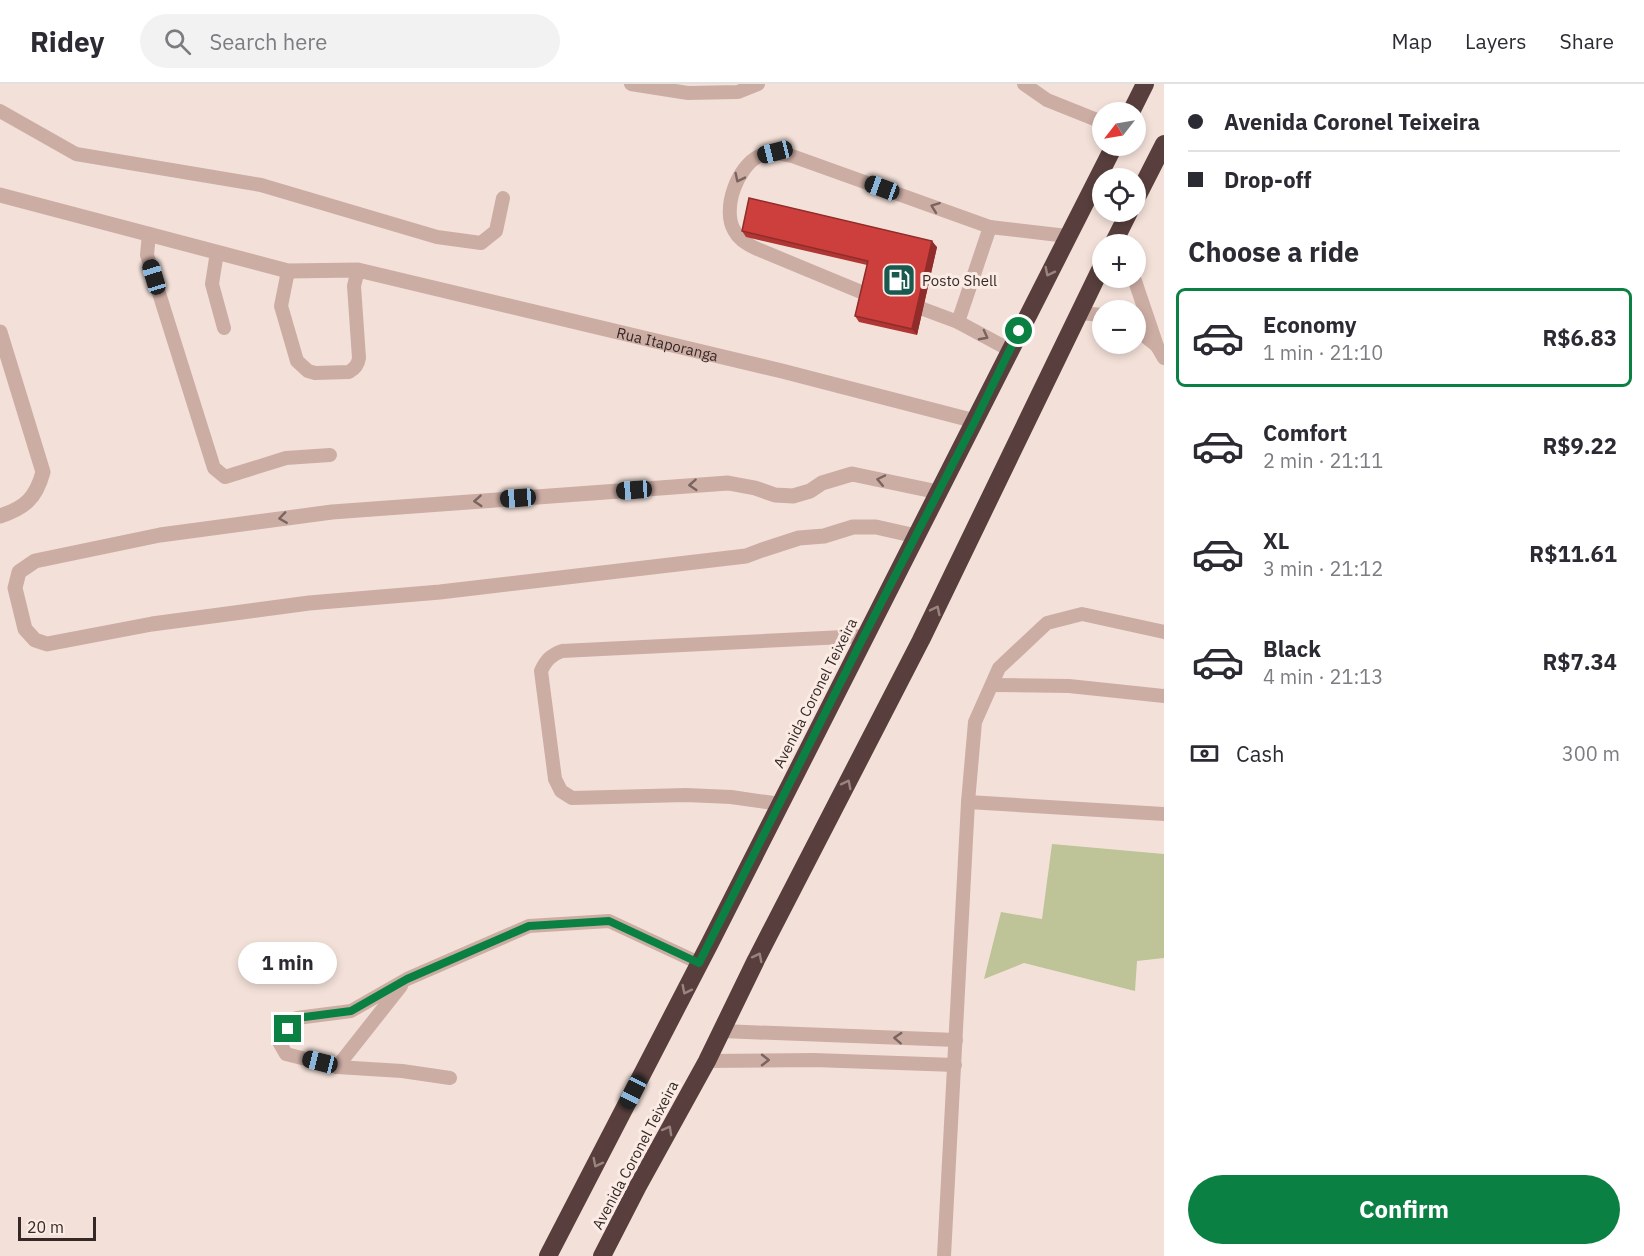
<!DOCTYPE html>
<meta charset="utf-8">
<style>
body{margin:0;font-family:"IBM Plex Sans",sans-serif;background:#f2f2f3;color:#2b2b33;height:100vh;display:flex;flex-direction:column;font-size:22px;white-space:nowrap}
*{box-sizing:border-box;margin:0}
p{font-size:20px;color:#7c7c81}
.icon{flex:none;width:33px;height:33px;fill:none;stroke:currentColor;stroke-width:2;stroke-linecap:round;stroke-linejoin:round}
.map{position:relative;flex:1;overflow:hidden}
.drawer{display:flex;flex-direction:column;background:#fff;width:480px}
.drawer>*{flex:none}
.hud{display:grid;align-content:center;height:132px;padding:0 24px;background:#fff}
.needle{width:39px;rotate:239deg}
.controls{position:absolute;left:1092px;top:18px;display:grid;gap:12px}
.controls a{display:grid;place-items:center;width:54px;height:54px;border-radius:50%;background:#fff;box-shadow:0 3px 9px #0003;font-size:30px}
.scale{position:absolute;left:18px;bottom:15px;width:78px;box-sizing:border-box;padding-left:6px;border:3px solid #362826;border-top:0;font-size:16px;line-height:21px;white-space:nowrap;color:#362826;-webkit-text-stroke:4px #faece5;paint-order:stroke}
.end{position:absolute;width:27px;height:27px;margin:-14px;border:8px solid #0b8043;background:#fff;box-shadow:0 0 0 3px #fff}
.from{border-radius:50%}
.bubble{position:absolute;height:42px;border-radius:21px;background:#fff;box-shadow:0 3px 9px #0003;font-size:20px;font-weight:800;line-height:42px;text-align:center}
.car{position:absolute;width:18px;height:36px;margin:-18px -9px;border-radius:8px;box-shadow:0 0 4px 2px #0007;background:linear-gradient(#222 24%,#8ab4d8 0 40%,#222 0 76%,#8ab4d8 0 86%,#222 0)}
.hud b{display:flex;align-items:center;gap:21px;height:57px;font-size:22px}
.hud b+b{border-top:2px solid #e1e1e2}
.hud i{width:15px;height:15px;background:#2b2b33}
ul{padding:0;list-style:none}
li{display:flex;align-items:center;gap:18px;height:99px;margin:0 12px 9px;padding:0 12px;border:3px solid transparent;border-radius:9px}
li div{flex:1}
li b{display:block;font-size:22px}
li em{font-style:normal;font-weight:800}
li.active{border-color:#0b8043}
li>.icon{width:54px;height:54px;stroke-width:1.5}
h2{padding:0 24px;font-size:27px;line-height:72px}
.pay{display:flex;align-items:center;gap:15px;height:66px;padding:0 24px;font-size:22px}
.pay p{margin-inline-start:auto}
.button{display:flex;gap:12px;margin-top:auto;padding:12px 24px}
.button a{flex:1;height:69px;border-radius:36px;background:#0b8043;color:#fff;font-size:24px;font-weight:800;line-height:69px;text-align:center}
header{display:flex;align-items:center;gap:36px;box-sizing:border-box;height:84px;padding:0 30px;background:#fff;border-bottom:2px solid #e1e1e2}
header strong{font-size:28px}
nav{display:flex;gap:33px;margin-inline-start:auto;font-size:21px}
.search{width:420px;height:54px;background:#f2f2f3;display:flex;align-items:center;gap:15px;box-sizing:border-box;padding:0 21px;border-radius:33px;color:#7c7c81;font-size:22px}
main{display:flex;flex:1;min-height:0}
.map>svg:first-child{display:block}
.green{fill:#bec398}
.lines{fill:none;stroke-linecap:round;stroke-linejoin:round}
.lane{stroke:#ccada4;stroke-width:14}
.street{stroke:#ccada4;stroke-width:15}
.highway{stroke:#583f3d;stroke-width:18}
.wall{fill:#b03634}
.shaded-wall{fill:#902c2a}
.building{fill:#cd3f3c;stroke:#902c2a;stroke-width:1.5}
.oneway{stroke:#7a645f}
.oneway2{stroke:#998480}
.route{stroke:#0b8043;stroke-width:8}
.labels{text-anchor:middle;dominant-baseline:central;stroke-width:6;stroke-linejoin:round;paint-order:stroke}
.poi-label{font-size:15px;fill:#362826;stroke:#faece5;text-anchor:start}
.street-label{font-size:15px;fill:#362826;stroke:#faece5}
</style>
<header>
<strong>Ridey</strong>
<div class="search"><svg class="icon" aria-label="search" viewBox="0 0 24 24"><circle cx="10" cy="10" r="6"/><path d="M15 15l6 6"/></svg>Search here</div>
<nav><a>Map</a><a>Layers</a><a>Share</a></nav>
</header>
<main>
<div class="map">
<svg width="1164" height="1172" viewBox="0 0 1164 1172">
<rect width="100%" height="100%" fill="#f3e1d9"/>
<!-- green -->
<polygon class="green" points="1052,760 1164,770 1164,874 1137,877 1135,907 1024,879 984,895 1001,828 1042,835"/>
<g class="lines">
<!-- lane -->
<g class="lane">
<polyline points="631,0 688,9 738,8 758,0"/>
<polyline points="1024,0 1047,16 1102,38"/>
<polyline points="0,27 76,70 261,101 437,153 481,159 496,147 503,114"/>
<polyline points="149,150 147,171 214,384 225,393 286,374 330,371"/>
<polyline points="217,168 212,200 224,244"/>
<path d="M 288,187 L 281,222 L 297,277 L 308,287 L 315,289 L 349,288 C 355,284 358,281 359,274 L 354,202 L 358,186"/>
<polyline points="1134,194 1157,262 1164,274"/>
<path d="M 866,210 L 755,164 C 746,159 739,156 734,146 C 722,125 737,83 759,72 C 770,67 781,69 792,72 L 990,143 L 1067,152"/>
<polyline points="923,225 958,238 1010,266"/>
<polyline points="1080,229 1102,231"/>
<polyline points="958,238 990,143"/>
<polyline points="1136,245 1156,261"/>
<polyline points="992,601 1069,602 1164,612"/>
<polyline points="968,718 1164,730"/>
<path d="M 780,720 L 731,713 L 686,711 L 572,714 L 561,707 L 555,695 L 541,587 C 546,576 551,571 562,567 L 864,552"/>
<polyline points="721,947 956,956"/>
<polyline points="707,977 814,976 955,981"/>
<polyline points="337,983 401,902"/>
<polyline points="450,994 402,987 337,983 286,970 278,956 297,934 351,927 407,895 529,842 609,837 699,879"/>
<polyline points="944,1172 968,718 975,638 999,584 1047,539 1082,530 1164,548"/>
</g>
<!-- street -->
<g class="street">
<path id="s1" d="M 0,111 L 288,187 L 358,186 L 782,287 L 975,337"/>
<path d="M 0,248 L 43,388 C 36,414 25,424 0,432"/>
<polyline points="916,452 876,443 853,443 824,452 799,454 762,466 746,472 440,508 309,519 152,540 47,560 35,556 25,545 15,504 19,488 35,477 160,451 332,428 728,399 755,404 775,411 793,412 810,407 822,399 852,390 938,408"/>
</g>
<!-- highway -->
<g class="highway">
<polyline points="1131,28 1145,0"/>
<polyline points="1136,115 1164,60"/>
<polyline points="1113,160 1129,128"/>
<polyline points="548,1172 710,859 1114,62"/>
<polyline points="602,1172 638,1102 707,977 756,876 921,556 1102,182"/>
</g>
</g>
<!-- wall -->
<polygon class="wall" points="742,147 937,163 917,251 859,238 855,232 867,181 746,153"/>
<!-- shaded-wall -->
<polygon class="shaded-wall" points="932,157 937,163 917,251 912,245"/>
<!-- building -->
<polygon class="building" points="749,114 932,157 912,245 855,232 868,177 742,147"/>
<!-- one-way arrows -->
<defs><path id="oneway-chevron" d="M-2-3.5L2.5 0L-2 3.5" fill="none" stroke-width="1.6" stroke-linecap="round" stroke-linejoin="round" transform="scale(1.5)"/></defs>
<g class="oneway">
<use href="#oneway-chevron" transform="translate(739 94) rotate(116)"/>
<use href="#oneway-chevron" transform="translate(935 123) rotate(-160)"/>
<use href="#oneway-chevron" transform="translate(984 252) rotate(28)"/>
<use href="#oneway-chevron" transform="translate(881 396) rotate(-168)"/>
<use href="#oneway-chevron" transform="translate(693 401) rotate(176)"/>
<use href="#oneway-chevron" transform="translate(478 417) rotate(176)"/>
<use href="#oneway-chevron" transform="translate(283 434) rotate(172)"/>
<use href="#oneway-chevron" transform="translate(898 954) rotate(-177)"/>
<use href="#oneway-chevron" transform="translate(765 976)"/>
</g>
<g class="oneway2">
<use href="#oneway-chevron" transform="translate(1049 188) rotate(117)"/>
<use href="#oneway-chevron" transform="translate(936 526) rotate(-64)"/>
<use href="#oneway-chevron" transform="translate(847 700) rotate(-63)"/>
<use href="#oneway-chevron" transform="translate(758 873) rotate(-63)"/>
<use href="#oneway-chevron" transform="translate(686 906) rotate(117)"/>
<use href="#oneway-chevron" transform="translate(668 1046) rotate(-61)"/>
<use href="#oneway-chevron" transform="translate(597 1079) rotate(117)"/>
</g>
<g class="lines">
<!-- route -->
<polyline class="route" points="288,945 297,934 351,927 407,895 529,842 609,837 699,879 864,552 975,337 1019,247"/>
</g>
<!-- icons -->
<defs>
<g id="fuel-square" transform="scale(1.725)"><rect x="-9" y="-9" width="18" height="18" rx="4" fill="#195a50" stroke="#faece5"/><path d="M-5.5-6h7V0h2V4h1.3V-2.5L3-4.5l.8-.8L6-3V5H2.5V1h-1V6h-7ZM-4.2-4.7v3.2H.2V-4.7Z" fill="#fff"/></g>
</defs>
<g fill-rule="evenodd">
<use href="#fuel-square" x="899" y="196"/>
</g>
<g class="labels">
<!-- poi labels -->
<g class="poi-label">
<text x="922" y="196">Posto Shell</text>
</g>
<!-- street labels -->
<g class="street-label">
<text stroke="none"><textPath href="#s1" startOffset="686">Rua Itaporanga</textPath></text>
<text transform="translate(815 609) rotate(-63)">Avenida Coronel Teixeira</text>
<text transform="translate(635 1071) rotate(-62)">Avenida Coronel Teixeira</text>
</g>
</g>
</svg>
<div class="controls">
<a><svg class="needle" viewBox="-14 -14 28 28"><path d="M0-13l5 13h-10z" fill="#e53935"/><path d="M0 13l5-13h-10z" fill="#7c7c81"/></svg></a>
<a><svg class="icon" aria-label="locate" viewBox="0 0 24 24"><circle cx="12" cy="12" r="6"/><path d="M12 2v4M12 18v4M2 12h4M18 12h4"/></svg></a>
<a>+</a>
<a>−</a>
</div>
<div class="scale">20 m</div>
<i class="end from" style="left:1019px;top:247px"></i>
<i class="end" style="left:288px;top:945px"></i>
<div class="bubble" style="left:238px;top:858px;width:99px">1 min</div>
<i class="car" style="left:775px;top:68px;rotate:256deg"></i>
<i class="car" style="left:882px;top:104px;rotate:290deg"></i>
<i class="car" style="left:154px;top:193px;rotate:343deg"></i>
<i class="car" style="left:634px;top:406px;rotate:266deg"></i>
<i class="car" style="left:518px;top:414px;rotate:266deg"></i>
<i class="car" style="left:320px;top:978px;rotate:284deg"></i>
<i class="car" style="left:633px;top:1008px;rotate:207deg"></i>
</div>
<section class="drawer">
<div class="hud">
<b><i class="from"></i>Avenida Coronel Teixeira</b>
<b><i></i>Drop-off</b>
</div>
<h2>Choose a ride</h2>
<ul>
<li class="active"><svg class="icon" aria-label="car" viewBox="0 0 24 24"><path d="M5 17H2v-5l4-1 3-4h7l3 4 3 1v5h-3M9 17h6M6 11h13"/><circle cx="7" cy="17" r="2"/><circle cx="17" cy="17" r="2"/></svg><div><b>Economy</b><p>1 min · 21:10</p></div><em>R$6.83</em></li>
<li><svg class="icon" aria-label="car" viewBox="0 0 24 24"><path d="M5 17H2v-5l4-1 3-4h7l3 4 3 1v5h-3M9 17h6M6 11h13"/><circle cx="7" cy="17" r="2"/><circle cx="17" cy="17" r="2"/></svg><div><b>Comfort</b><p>2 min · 21:11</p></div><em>R$9.22</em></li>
<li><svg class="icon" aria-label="car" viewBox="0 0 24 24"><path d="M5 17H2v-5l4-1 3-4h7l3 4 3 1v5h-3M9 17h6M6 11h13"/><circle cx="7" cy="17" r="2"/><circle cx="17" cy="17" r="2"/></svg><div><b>XL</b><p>3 min · 21:12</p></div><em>R$11.61</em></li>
<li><svg class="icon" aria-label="car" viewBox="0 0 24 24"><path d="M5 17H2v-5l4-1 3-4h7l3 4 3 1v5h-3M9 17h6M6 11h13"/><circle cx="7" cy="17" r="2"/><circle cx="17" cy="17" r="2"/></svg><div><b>Black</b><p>4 min · 21:13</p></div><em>R$7.34</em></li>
</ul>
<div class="pay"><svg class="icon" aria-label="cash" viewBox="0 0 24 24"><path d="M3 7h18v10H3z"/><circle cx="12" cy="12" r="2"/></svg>Cash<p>300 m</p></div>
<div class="button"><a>Confirm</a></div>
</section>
</main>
